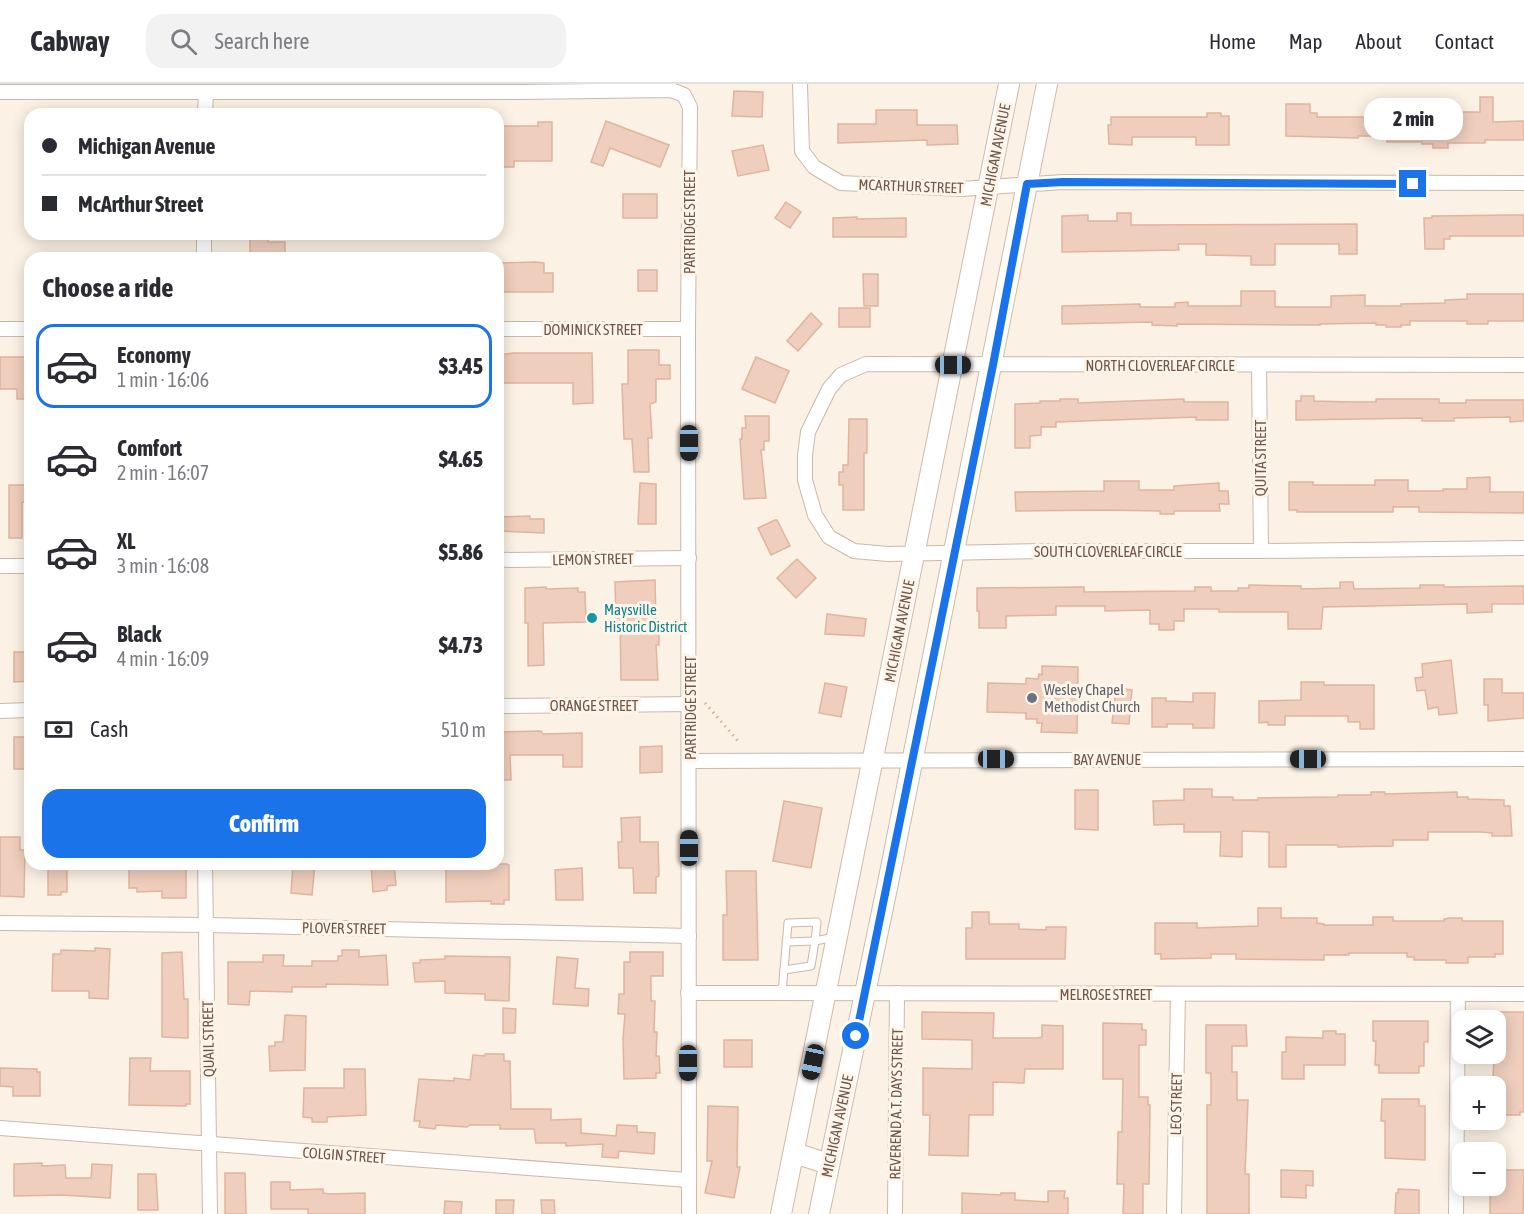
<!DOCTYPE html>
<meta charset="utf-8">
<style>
body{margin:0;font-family:"Asap Condensed",sans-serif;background:#f2f2f3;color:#2b2b33;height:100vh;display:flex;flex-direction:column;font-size:22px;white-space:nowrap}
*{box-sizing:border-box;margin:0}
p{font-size:20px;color:#7c7c81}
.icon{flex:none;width:33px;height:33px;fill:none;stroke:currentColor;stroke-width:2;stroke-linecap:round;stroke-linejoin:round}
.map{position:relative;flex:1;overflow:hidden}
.panel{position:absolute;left:24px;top:168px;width:480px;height:618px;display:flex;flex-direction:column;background:#fff;border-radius:18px;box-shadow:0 3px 15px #0003}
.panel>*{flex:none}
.banner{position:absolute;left:24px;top:24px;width:480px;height:132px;border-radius:18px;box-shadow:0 3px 15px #0003;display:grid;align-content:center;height:132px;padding:0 18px;background:#fff}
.fabs{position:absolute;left:1452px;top:926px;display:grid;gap:12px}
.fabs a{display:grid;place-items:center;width:54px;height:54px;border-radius:12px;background:#fff;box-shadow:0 3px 15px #0003;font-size:30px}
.end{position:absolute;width:27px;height:27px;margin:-14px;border:8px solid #1a73e8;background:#fff;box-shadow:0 0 0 3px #fff}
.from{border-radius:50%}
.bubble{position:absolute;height:42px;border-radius:18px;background:#fff;box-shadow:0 3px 15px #0003;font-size:20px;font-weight:800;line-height:42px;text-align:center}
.car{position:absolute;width:18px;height:36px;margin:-18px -9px;border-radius:8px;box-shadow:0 0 4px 2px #0007;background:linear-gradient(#222 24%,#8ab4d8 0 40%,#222 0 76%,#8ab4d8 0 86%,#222 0)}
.banner b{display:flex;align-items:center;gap:21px;height:57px;font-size:22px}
.banner b+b{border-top:2px solid #e1e1e2}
.banner i{width:15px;height:15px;background:#2b2b33}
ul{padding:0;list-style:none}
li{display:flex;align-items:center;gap:18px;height:84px;margin:0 12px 9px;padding:0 6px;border:3px solid transparent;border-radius:18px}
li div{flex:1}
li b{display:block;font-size:22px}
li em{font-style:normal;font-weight:800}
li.active{border-color:#1a73e8}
li>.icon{width:54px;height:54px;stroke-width:1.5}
h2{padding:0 18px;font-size:27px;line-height:72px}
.pay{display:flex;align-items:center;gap:15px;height:66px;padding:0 18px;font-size:22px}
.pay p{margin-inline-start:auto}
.action{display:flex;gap:12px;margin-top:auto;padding:12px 18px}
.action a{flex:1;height:69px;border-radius:18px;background:#1a73e8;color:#fff;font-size:24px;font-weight:800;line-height:69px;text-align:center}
header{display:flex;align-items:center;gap:36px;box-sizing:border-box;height:84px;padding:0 30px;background:#fff;border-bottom:2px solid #e1e1e2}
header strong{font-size:28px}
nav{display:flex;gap:33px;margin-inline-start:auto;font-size:21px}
.search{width:420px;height:54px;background:#f2f2f3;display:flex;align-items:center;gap:15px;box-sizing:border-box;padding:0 21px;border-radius:18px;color:#7c7c81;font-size:22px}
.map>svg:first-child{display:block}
.building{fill:#efcebd;stroke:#e1b49e;stroke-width:1.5}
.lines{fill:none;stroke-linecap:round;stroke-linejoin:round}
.service-casing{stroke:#ccb8ab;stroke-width:9}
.minor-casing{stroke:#ccb8ab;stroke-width:16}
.secondary-casing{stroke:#d1baab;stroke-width:22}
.path{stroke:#d4b1a0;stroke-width:3;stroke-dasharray:1.5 4.5;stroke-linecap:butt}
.service{stroke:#fff;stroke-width:7}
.minor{stroke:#fff;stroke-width:14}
.secondary{stroke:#fff;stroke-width:20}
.route{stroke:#1a73e8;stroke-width:8}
.culture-dot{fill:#0f9aa8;stroke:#fef5ea;stroke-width:2}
.worship-dot{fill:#6b7280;stroke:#fef5ea;stroke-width:2}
.labels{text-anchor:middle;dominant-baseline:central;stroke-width:6;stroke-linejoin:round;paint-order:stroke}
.street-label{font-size:15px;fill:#73574b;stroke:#fef5ea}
.culture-label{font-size:15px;fill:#0d838f;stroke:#fef5ea;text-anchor:start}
.worship-label{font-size:15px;fill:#5b616d;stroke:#fef5ea;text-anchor:start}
</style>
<header>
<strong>Cabway</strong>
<div class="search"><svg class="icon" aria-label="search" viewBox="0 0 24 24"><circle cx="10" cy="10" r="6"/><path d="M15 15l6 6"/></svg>Search here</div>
<nav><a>Home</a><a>Map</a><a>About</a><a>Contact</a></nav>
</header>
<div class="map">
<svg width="1524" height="1130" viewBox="0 0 1524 1130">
<rect width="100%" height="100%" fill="#fbf1e4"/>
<!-- building -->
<g class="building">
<polygon points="734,7 763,8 762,33 732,32"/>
<polygon points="1480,13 1493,13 1493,38 1524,37 1524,56 1485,56 1485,59 1448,59 1448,64 1433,64 1433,60 1422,60 1422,58 1387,58 1387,52 1358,52 1358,54 1286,52 1286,20 1310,20 1310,29 1317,29 1317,33 1398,33 1422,31 1422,28 1480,28"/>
<polygon points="876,26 917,26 917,41 957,41 958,60 927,61 927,56 838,59 838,40 876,40"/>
<polygon points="1207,29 1221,29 1221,32 1229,32 1229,61 1196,61 1196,53 1132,53 1132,61 1109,60 1108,41 1111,41 1111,33 1207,33"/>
<polygon points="606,37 669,61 660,83 610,64 603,82 591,78"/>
<polygon points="538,38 552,38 552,77 514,77 514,83 498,83 498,42 538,42"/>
<polygon points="763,61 769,86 738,92 732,67"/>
<rect x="623" y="110" width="34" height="24"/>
<polygon points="786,118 801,128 790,144 775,134"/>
<polygon points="1117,129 1131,129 1131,141 1357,140 1357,170 1339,170 1339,160 1275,160 1275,181 1251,181 1251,172 1206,171 1206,160 1178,160 1179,166 1062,168 1062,132 1088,131 1088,137 1117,137"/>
<polygon points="1511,131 1524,131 1524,152 1450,152 1450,155 1444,155 1444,165 1425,165 1424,134 1432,134 1432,132"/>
<polygon points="857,133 857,135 906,134 906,153 833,153 833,134"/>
<polygon points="250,155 268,155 268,158 285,158 285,174 250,173"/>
<polygon points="536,178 544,179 544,189 553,189 553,208 498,208 498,179"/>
<rect x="638" y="186" width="19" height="21"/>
<polygon points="863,190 878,190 878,222 864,222"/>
<polygon points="1241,207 1275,207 1275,223 1331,223 1331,212 1365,211 1365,222 1401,222 1401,220 1445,219 1445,216 1467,215 1467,210 1524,210 1524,237 1488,237 1488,240 1467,240 1467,237 1410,237 1410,241 1401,241 1401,243 1386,243 1386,241 1376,241 1376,239 1320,240 1320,241 1177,240 1177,242 1152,241 1152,238 1062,240 1062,222 1140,220 1140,223 1175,223 1175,219 1188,218 1188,222 1241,222"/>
<rect x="839" y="224" width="31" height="19"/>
<polygon points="811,229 822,240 798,267 787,257"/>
<polygon points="628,266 659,266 659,281 670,281 670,295 656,295 656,318 650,320 652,354 648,354 649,388 634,388 632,355 624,355 622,300 628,300"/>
<polygon points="514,269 592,269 593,319 573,320 573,299 498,299 498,271"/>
<polygon points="0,273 30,273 30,315 17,315 17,305 0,305"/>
<polygon points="756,273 789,287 775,319 742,305"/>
<polygon points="1301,312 1314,312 1314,317 1351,318 1376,318 1376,315 1439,315 1439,319 1466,319 1466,316 1524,316 1524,337 1510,338 1510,333 1454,334 1454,337 1422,337 1422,334 1296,336 1296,317 1301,317"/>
<polygon points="1060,315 1078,315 1078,319 1184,315 1184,318 1228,318 1228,336 1196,336 1196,333 1056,338 1056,343 1041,343 1041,351 1030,352 1030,364 1015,364 1015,320 1040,319 1040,317 1060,317"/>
<polygon points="745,332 769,332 769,357 764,357 764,366 761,366 766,414 744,415 740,355 742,355 742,344 746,344"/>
<polygon points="849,335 867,335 867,369 864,369 864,426 843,426 843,401 839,401 839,388 843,388 843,381 848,381"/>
<polygon points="1490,393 1490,408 1524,408 1524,429 1419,428 1419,423 1393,423 1393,428 1297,428 1297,426 1289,426 1289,398 1313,398 1313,401 1375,401 1375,396 1408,396 1408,407 1443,407 1443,405 1467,405 1467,394"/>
<polygon points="1104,397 1139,397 1139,406 1174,406 1174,402 1219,399 1219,407 1228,407 1229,420 1219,420 1220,427 1174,427 1174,430 1160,430 1160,427 1104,426 1016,427 1015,408 1104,407"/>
<polygon points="640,399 656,400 656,440 638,440"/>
<polygon points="9,401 25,401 25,418 22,418 22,454 9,454"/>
<polygon points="530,432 530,435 544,435 544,449 498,447 498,433"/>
<polygon points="775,436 777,436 790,462 771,471 758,444"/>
<polygon points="797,475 816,494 796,514 777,494"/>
<polygon points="655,496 656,538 659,538 659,561 656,561 658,596 621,596 620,534 616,534 615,498"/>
<polygon points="1340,498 1353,498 1354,505 1420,504 1420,501 1444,501 1444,503 1524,502 1524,520 1492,520 1492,528 1467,529 1467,520 1323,523 1321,545 1288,545 1288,528 1219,528 1219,525 1184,525 1184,537 1174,537 1174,546 1159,546 1159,540 1150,540 1150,526 1105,527 1105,522 1056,522 1056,531 1006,532 1006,544 979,544 979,527 977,527 977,504 1084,503 1084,508 1195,507 1195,503 1211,503 1211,507 1238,507 1238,504 1249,504 1249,501 1301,502 1301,505 1340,504"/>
<polygon points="546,503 546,505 578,504 578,508 585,508 586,538 543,539 544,581 528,582 528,539 525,539 525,504"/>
<polygon points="827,530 866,535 864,552 825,550"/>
<polygon points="14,568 30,568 30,597 14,598"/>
<polygon points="1451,576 1457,629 1439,631 1438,623 1428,625 1425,606 1417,607 1415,594 1423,593 1422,580"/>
<polygon points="1042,582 1078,583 1077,649 1041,648 1042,639 1037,639 1037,635 1026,635 1026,629 987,628 988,599 1026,600 1026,594 1038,595 1039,590 1042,591"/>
<polygon points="1484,595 1502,595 1502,609 1524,609 1524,634 1488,637 1488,621 1484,621"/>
<polygon points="1301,598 1324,598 1324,601 1374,601 1374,645 1360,645 1360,638 1348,638 1348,632 1285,632 1285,641 1268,641 1268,638 1259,639 1259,617 1301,616"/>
<polygon points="825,599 847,603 841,633 819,629"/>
<polygon points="1116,604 1132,606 1129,640 1112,639"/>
<polygon points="1193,609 1215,609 1214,644 1193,644 1193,640 1167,640 1167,643 1152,643 1152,614 1166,614 1166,617 1193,618"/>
<polygon points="541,647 543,650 582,649 582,683 563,683 563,671 510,671 511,696 498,696 498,648"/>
<rect x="14" y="653" width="16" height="32"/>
<polygon points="662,662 662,688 640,689 640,663"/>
<polygon points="1184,705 1212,705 1212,713 1233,713 1233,716 1258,716 1258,714 1338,713 1338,711 1371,711 1371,708 1385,708 1385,710 1457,708 1457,713 1468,713 1468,715 1504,716 1504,722 1510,722 1512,752 1492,752 1492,749 1481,748 1428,748 1428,756 1393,756 1393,762 1338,763 1338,761 1286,761 1286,783 1269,783 1269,748 1242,747 1242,773 1220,772 1221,748 1184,748 1184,740 1154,741 1153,717 1184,716"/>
<polygon points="1075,706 1098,706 1098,746 1075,745"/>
<polygon points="784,717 822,724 811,784 773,777"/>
<polygon points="640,733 640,758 658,758 659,792 656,793 656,809 634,809 633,784 619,784 618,758 622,758 621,734"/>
<polygon points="0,753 20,753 20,766 25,766 24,813 0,812"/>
<polygon points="48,780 67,782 67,808 61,808 61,811 48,811"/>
<polygon points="129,780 186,780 186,814 162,814 162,807 137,808 137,804 129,804"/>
<polygon points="293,780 315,780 312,811 291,809"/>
<polygon points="371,780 394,780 396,801 387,802 387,806 373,808"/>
<polygon points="446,780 507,780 509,781 509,816 504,816 504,820 491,820 491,817 446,818"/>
<polygon points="582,784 583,816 556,816 555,786"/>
<polygon points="726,787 756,787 758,876 723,876 723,831 727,831"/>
<polygon points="1258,824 1281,824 1281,834 1317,834 1317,839 1324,840 1324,841 1373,841 1373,833 1393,833 1393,837 1444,837 1444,835 1449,834 1462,834 1462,837 1503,837 1503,870 1495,870 1495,873 1468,873 1468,879 1446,879 1446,876 1414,876 1414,873 1407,873 1407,869 1349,869 1349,871 1324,871 1324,876 1236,875 1236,870 1211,870 1211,874 1161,875 1161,870 1155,870 1155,839 1197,839 1197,844 1258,842"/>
<polygon points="972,828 989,828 989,840 1019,840 1019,845 1046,846 1046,843 1066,843 1065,875 966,875 966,844 972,844"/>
<polygon points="95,864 110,865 108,915 89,914 89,907 52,907 53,870 61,870 61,866 95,867"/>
<polygon points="342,866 359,866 359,873 386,871 388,901 326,900 326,903 292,903 292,908 250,907 249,921 228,920 228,878 263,878 263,871 284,871 283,882 312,882 312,877 338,877 338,872 342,872"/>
<polygon points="182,868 184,915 188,915 188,954 162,953 162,869"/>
<polygon points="630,868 663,868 663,892 651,892 651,917 655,917 654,948 657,948 656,972 659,972 660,989 656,989 656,994 624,995 623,955 625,930 618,930 619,910 624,910 624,878 630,878"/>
<polygon points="445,872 510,873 509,917 485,916 485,910 445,909 445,897 415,898 413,879 420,879 420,876 445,875"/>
<polygon points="557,873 578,875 575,904 589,905 588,922 553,920"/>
<polygon points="503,924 516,925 515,949 503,949"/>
<polygon points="922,928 994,929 993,954 1038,954 1042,953 1042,941 1063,942 1063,985 1025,985 1024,999 993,998 993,1031 969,1031 968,1072 929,1071 930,1031 923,1031 923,984 972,985 972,956 922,955"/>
<polygon points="1496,928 1524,928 1524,1028 1520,1028 1520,1031 1505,1031 1505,1028 1496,1028 1496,994 1493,994"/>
<polygon points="285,931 306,932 305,986 270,987 269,962 275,962 275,958 283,958"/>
<polygon points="1373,937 1428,937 1428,958 1424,958 1424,982 1419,982 1419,989 1379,989 1379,981 1375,981 1376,957 1373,957"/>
<polygon points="1103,939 1142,940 1142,946 1146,946 1146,961 1139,961 1139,1013 1148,1013 1148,1021 1150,1021 1149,1100 1143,1100 1143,1130 1123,1130 1124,1100 1117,1100 1118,1048 1122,1048 1123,995 1103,995"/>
<polygon points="1206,941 1246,941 1247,962 1232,962 1232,988 1237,988 1237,1016 1248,1016 1245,1090 1249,1090 1249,1130 1207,1130 1207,1021 1211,1021 1211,989 1206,989"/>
<polygon points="1323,947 1336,947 1336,950 1345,950 1345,981 1304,981 1304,995 1282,995 1282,968 1286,968 1286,953 1323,954"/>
<rect x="724" y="956" width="28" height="27"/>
<polygon points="485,970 504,970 504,977 510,977 511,1025 551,1025 551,1036 581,1035 581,1049 616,1052 617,1041 637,1042 637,1048 655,1049 654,1070 619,1067 618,1074 602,1073 603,1060 566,1062 566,1059 536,1059 534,1045 500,1045 500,1041 470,1041 467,1043 436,1041 435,1045 419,1043 420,1037 414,1037 419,995 454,997 454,994 470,996 473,971 485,972"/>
<polygon points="130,974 151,974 150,987 190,987 190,1020 186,1020 186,1022 129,1021"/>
<polygon points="0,984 37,985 37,988 40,988 40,1012 13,1012 13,1003 0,1002"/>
<polygon points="344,985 365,985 366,1031 327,1033 327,1038 312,1038 312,1034 303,1033 304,1004 344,1004"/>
<polygon points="1382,1015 1419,1015 1419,1022 1425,1022 1425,1076 1385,1074 1385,1037 1381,1037"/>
<polygon points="708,1022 738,1023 737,1083 740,1083 734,1114 705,1109 712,1077 707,1077"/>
<polygon points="42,1079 42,1082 65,1081 66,1094 91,1094 92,1080 112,1081 110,1114 62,1111 14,1112 14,1080"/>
<polygon points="1281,1086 1313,1087 1313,1102 1306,1101 1306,1114 1281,1113"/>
<polygon points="1496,1086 1524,1086 1523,1130 1490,1130 1490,1101 1496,1101"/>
<polygon points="225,1089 245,1089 246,1130 225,1130"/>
<polygon points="138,1090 156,1090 158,1126 138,1126"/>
<polygon points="271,1098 290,1098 290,1106 323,1105 323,1109 329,1110 365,1109 365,1130 308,1130 308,1125 271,1125"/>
<polygon points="1398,1105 1419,1106 1419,1130 1395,1130 1396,1109 1398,1109"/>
<polygon points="1048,1107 1065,1107 1064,1114 1068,1114 1068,1130 962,1130 962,1109 1001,1111 1001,1109 1015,1109 1015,1116 1048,1118"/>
<polygon points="496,1116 514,1116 513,1130 496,1130"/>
<polygon points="541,1116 554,1116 555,1130 542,1130"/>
<polygon points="445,1117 462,1118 461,1130 444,1130"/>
</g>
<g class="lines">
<!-- service casing -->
<g class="service-casing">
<g id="service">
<polyline points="784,886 811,882 815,857 786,858"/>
<polyline points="782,909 788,839 817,838 815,857 835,853"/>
</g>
</g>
<!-- minor casing -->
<g class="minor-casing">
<g id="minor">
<polyline points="800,0 802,67 814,83 841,99 961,105 1063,98 1524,99"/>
<polyline points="0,8 522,8 671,6 684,11 690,23 688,245 689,1130"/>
<polyline points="205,30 206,8"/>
<polyline points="204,174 204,150"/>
<polyline points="0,245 30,245"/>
<polyline points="498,245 688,245"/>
<polyline points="1259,281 1261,467"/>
<polyline points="1524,281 866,280 841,291 829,305 808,348 805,371 805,396 815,431 829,453 854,467 888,470 1047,467 1261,467 1524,464"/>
<polyline points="498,476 689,474"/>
<polyline points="0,482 30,482"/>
<polyline points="498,622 690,620"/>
<polyline points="0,627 30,626"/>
<polyline points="690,677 1524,675"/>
<polyline points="205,780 210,1130"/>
<polyline points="0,839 207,841 689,852"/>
<polyline points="688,909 1524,910"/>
<polyline points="0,1044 688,1096"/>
<polyline points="895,1130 897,909"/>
<polyline points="1174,1130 1178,910"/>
<polyline points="1456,1130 1458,910"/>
</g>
</g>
<!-- secondary casing -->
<g class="secondary-casing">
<g id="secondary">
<polyline points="794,1069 829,1080"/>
<polyline points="781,1130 1009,0"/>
<polyline points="819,1130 888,799 1047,0"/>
</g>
</g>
<!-- path -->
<polyline class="path" points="705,619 738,657"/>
<!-- service -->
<use href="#service" class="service"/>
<!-- minor -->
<use href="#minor" class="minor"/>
<!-- secondary -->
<use href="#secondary" class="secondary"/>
</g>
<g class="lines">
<!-- route -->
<polyline class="route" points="856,952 993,281 1027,100 1063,98 1413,100"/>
</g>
<!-- markers -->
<circle class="culture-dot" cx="592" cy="534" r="6"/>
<circle class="worship-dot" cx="1032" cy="614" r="6"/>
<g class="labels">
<!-- street labels -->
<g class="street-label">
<text transform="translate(995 71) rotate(-79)">MICHIGAN AVENUE</text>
<text transform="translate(911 102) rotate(2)">MCARTHUR STREET</text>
<text transform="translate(689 138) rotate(-90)">PARTRIDGE STREET</text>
<text x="593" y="245">DOMINICK STREET</text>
<text x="1160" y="281">NORTH CLOVERLEAF CIRCLE</text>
<text transform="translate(1260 374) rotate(-90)">QUITA STREET</text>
<text x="1108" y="467">SOUTH CLOVERLEAF CIRCLE</text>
<text transform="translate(593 475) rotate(-1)">LEMON STREET</text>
<text transform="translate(899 547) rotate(-79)">MICHIGAN AVENUE</text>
<text x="594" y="621">ORANGE STREET</text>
<text transform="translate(690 624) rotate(-90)">PARTRIDGE STREET</text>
<text x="1107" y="675">BAY AVENUE</text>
<text transform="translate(344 844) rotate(1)">PLOVER STREET</text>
<text x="1106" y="910">MELROSE STREET</text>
<text transform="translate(208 955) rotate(-91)">QUAIL STREET</text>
<text transform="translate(896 1020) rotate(-89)">REVEREND A.T. DAYS STREET</text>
<text transform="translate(1176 1020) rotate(-89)">LEO STREET</text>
<text transform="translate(837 1042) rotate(-78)">MICHIGAN AVENUE</text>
<text transform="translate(344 1071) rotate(4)">COLGIN STREET</text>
</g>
<!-- culture labels -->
<g class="culture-label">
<text x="604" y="525">Maysville<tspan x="604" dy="17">Historic District</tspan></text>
</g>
<!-- worship labels -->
<g class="worship-label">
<text x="1044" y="605">Wesley Chapel<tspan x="1044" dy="17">Methodist Church</tspan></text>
</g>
</g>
</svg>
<div class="fabs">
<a><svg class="icon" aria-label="layers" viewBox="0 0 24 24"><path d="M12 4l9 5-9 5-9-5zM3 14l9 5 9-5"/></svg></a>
<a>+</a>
<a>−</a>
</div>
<i class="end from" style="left:856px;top:952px"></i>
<i class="end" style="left:1413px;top:100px"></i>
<div class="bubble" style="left:1364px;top:14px;width:99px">2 min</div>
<i class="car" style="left:953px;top:281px;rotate:90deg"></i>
<i class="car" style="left:689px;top:359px;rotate:180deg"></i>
<i class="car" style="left:996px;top:675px;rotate:90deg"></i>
<i class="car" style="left:1308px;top:675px;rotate:270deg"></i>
<i class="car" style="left:689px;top:764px;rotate:0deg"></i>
<i class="car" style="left:813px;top:978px;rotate:192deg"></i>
<i class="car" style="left:688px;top:979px;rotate:180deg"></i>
<div class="banner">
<b><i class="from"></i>Michigan Avenue</b>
<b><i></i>McArthur Street</b>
</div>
<section class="panel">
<h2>Choose a ride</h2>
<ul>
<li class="active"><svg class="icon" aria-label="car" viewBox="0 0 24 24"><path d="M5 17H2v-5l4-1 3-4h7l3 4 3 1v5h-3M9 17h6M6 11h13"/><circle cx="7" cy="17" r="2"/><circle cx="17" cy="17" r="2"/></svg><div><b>Economy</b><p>1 min · 16:06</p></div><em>$3.45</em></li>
<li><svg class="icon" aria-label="car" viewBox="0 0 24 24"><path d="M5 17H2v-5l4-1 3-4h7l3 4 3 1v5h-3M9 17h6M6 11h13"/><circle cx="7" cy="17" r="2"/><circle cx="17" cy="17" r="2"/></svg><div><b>Comfort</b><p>2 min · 16:07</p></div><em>$4.65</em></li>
<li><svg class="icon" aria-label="car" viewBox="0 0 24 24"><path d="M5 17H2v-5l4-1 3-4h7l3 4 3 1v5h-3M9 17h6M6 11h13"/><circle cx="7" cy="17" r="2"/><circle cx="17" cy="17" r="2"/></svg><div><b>XL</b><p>3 min · 16:08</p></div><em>$5.86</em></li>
<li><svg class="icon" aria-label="car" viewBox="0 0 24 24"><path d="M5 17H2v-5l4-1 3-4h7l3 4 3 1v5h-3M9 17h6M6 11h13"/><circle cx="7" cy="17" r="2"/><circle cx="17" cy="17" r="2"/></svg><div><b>Black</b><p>4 min · 16:09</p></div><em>$4.73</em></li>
</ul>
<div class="pay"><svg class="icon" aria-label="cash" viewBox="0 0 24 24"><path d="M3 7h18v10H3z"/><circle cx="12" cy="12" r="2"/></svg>Cash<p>510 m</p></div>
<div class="action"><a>Confirm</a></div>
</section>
</div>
